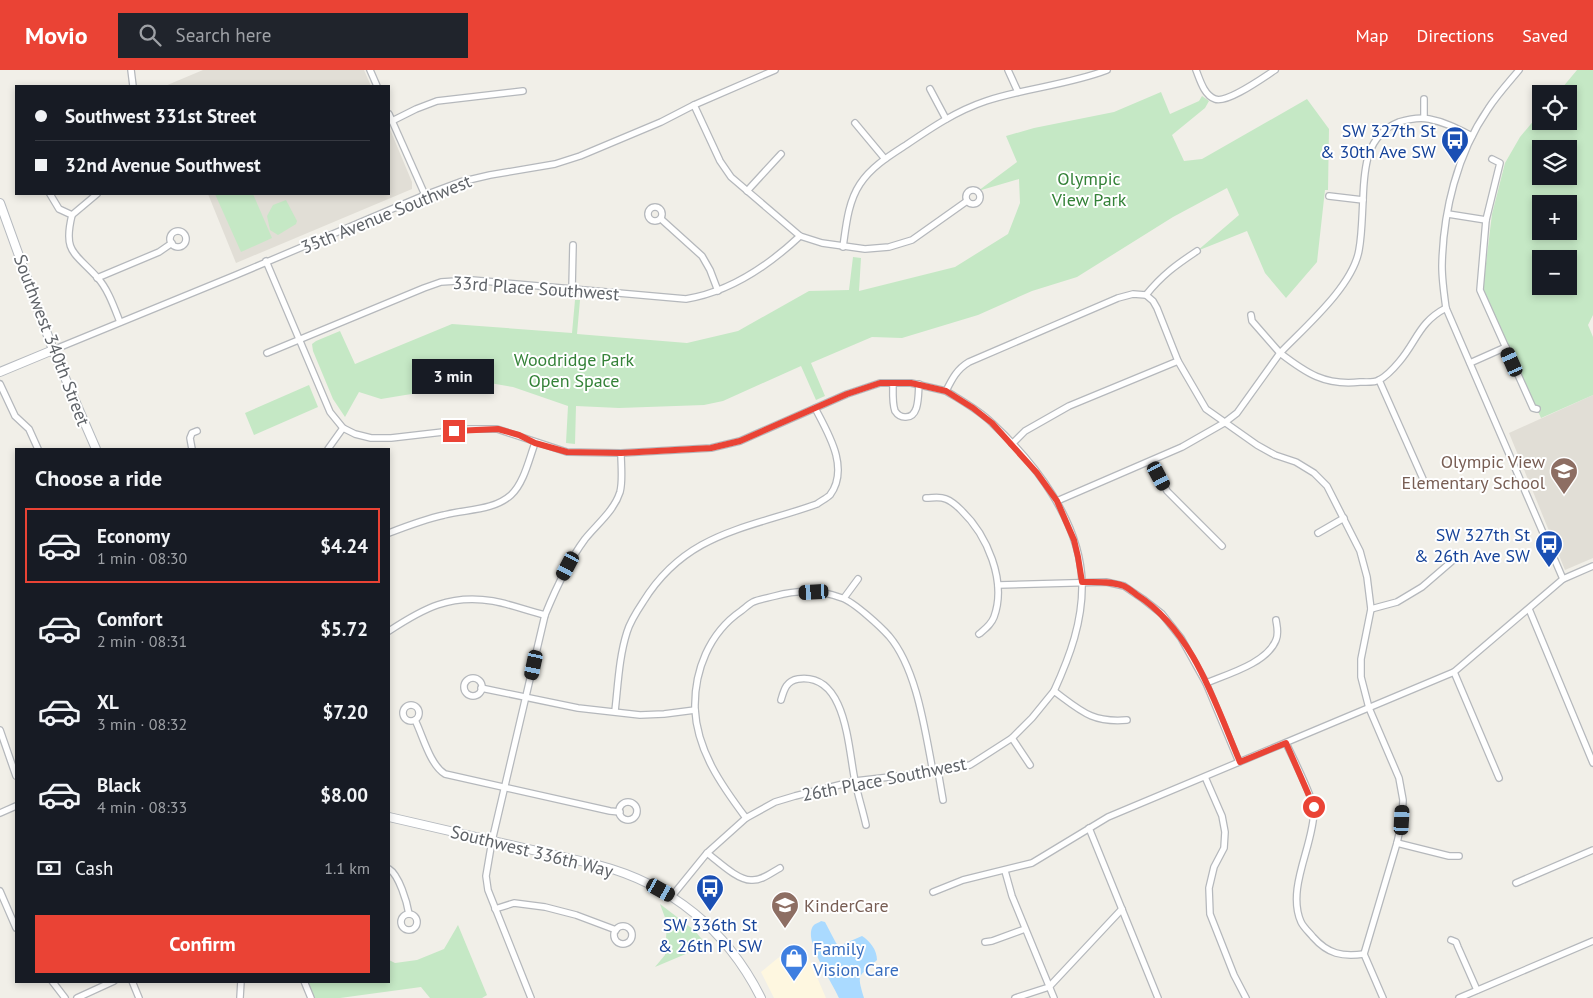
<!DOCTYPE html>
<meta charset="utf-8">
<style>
body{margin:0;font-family:"PT Sans",sans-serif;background:#20242c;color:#f1f3f6;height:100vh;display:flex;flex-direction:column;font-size:19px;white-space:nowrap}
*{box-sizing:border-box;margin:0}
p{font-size:16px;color:#9ea1a6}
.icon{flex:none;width:28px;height:28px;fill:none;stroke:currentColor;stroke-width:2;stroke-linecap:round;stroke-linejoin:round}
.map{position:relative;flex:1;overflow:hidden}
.side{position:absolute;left:15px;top:378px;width:375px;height:535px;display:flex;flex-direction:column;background:#171b24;border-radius:0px;box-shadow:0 2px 8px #0003}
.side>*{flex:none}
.top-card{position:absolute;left:15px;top:15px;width:375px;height:110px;border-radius:0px;box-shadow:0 2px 8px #0003;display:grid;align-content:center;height:110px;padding:0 20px;background:#171b24}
.tools{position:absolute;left:1532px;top:15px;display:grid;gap:10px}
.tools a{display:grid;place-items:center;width:45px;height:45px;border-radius:0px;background:#171b24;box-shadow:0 2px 8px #0003;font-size:25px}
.end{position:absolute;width:22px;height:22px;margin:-11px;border:6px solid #ea4335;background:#fff;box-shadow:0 0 0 2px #fff}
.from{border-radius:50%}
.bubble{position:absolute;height:35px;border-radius:0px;background:#171b24;box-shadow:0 2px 8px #0003;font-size:16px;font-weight:700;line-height:35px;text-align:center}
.car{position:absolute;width:15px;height:30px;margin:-15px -8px;border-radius:6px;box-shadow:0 0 4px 1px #0007;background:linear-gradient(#222 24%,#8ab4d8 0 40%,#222 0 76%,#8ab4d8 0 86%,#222 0)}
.top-card b{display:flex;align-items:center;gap:18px;height:48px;font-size:19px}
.top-card b+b{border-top:1px solid #363941}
.top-card i{width:12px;height:12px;background:#f1f3f6}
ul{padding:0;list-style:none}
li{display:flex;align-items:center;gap:15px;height:75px;margin:0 10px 8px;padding:0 10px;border:2px solid transparent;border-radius:0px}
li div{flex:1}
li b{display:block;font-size:19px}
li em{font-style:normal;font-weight:700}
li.selected{border-color:#ea4335}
li>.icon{width:45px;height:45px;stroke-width:1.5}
h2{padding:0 20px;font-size:22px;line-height:60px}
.pay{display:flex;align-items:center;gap:12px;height:55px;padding:0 20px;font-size:19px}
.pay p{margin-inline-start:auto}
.action{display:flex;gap:10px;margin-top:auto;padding:10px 20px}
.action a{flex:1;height:58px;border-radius:0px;background:#ea4335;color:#fff;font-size:20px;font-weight:700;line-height:58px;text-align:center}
header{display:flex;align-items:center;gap:30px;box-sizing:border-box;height:70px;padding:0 25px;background:#ea4335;color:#fff}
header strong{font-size:24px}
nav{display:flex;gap:28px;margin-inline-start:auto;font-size:18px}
.search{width:350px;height:45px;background:#20242c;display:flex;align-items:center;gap:12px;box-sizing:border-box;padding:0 18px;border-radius:0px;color:#9ea1a6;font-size:19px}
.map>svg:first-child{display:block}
.commercial{fill:#fef7e0}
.education{fill:#e1ded6}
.green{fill:#c5e8c5;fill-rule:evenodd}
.water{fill:#aadaff}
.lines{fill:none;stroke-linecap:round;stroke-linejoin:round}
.street-casing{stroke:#b5b8bc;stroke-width:8}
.secondary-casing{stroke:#b6babf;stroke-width:10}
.street{stroke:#fff;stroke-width:5.5}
.secondary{stroke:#fff;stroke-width:8}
.route{stroke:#ea4335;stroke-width:6}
.labels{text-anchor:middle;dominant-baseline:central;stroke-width:4;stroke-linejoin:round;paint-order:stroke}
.transit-label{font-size:18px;fill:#164399;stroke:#fff;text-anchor:end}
.park-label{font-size:18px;fill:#348238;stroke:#fff}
.street-label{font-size:18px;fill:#5f6368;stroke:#fff}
.education-label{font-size:18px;fill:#785e54;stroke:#fff;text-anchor:end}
.shop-label{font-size:18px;fill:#366cbe;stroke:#fff;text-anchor:start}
</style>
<header>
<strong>Movio</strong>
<div class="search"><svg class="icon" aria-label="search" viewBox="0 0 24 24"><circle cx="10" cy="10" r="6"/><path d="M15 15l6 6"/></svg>Search here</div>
<nav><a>Map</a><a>Directions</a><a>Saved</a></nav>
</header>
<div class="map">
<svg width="1593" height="928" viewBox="0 0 1593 928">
<rect width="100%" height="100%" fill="#f1efe8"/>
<!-- commercial -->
<polygon class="commercial" points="804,877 826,928 774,928 761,902 778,888"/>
<!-- education -->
<g class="education">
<polygon points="203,0 364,0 371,16 165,16"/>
<polygon points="389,57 412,112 412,119 236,193 208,124 389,124"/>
<polygon points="1593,325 1593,488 1565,500 1509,363"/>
</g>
<!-- green -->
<g class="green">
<path d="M 1577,0 L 1593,0 L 1593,245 L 1588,255 L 1593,267 L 1593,325 L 1541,348 L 1483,218 L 1492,144 L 1505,93 L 1520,67 L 1541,42 L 1541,51 L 1569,51 L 1569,24 L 1557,24 ZM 1541,79 L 1569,79 L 1569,106 L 1541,106 ZM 1541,134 L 1569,134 L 1569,161 L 1541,161 ZM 1541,189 L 1569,189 L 1569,216 L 1541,216 Z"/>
<polygon points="1161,22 1170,44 1199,31 1202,26 1209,31 1205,38 1172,65 1184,91 1202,89 1307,29 1329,59 1328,120 1325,120 1317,192 1286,228 1265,203 1247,161 1197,181 1239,145 1227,118 1173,147 1077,207 1032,221 978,245 902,268 872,267 811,293 825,326 816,330 801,296 723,331 704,335 619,338 576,336 575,374 566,373 568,336 513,317 484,312 381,329 359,322 345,347 333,329 313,281 312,274 316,271 340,261 355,294 452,254 572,263 575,230 580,230 577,264 687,273 738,261 809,221 849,220 853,187 861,188 859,221 955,197 1008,164 1020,133 1019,109 978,121 1017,92 1006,66 1034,58 1114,42"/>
<polygon points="215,124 253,124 272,168 241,182"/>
<polygon points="286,130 297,151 296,154 278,165 270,160 267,146 273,135"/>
<polygon points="309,315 318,337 254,365 245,343"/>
<polygon points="660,834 694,860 707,875 655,897 665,885 667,853"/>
<polygon points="458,855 487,925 482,928 430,928 421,917 340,928 311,928 304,911 389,911 389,890 395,893 417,890 444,879"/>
</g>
<!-- water -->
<path class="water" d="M 821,851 L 825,852 L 836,873 L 839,876 L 862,866 C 870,871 877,880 877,890 C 859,908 856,901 864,928 L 839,928 C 833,913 801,868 814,855 C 815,854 820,852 821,851 Z"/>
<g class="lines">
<!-- street casing -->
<g class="street-casing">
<g id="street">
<polyline points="131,0 133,16"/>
<polyline points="370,0 377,16"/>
<polyline points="1008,0 1018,22"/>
<path d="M 1196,0 C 1200,10 1204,25 1215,29 C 1227,34 1264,7 1275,0"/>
<path d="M 1519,0 C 1509,12 1497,25 1488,39 C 1457,84 1443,142 1442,196 C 1442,210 1444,224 1446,238 L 1563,509"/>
<polyline points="930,19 946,49"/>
<polyline points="694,35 720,91 731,107 800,166 822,173 865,179 889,177 912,170 967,131"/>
<polyline points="389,44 425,125"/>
<polyline points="1424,48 1424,29"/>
<polyline points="392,51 416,39 437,31 523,21"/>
<polyline points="855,53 885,89"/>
<polyline points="1492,89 1500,93 1486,150 1480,220 1533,338 1537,339"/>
<circle cx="973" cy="127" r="7"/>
<polyline points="747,121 781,84"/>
<path d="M 50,124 L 59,139 L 72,145 C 63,182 74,182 97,207 C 108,219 114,237 120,252"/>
<path d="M 1329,126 L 1363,130 C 1364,98 1366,65 1399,52 C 1409,49 1419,47 1429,49 C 1445,52 1458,59 1472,66"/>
<circle cx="655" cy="144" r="7"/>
<polyline points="1448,144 1486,150"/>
<polyline points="72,145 97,124"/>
<polyline points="661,149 702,186 710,200 718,221"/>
<circle cx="178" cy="169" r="8"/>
<path d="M 843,177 C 846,156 848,132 860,114 C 871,97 889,86 906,75 C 931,58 956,41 986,31 C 1025,18 1068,15 1107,0"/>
<path d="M 266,191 L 330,342 L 343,358 L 355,364 L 371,368 L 391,368 L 469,359 L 497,359 L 567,382 L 621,383 L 711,378 L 740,371 L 847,324 L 880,313 L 911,313 L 946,321 C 952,309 957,299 969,292 L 1118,228 L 1133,224 L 1146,225 C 1162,205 1176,195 1197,181"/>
<polyline points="97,208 159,182 172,173"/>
<polyline points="572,219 573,175"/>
<polyline points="1146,225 1153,231 1157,238 1178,291 1206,339 1257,375 1275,385 1296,392 1314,403 1327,416 1360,481 1367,507 1371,539 1361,589 1361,607 1369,638 1399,708 1403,730 1402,750 1397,773 1364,884 1383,928"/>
<path d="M 1251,245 L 1252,251 L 1280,283 C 1305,257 1353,216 1359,180 C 1362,164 1362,146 1363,130"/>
<polyline points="53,280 236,205 425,125 460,112 490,105 555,94 580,86 661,52 694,35 775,0"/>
<path d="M 267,283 L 424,218 L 441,212 L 472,210 L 686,229 C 730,222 768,196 800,166"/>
<polyline points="1470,293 1506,277"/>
<polyline points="1379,310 1423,409"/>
<path d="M 893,313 C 893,321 892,333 895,341 C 897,344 901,347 905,347 C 920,348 918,324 919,314"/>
<polyline points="0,314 15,346 29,359 38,379"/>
<path d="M 946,321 C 962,331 979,340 992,353 C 1035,393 1080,451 1082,512 C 1083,551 1070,586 1054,621"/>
<polyline points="1012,374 1025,361 1069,336 1178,291"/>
<polyline points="192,379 190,368 192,363 197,361"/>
<polyline points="328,379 343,358"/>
<polyline points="1152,391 1167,421 1222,476"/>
<path d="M 926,428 C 933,428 939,426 946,429 C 951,431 957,436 961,440 C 987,465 1007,511 994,547 C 991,555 985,559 979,564"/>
<path d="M 1057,431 L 1182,377 L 1224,353 L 1237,343 L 1280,283 C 1306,303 1325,316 1360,312 C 1365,312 1374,313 1379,310 C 1385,307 1394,298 1399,292 C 1417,271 1419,252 1446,238"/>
<path d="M 389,463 C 407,456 426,449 444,445 C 466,439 493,441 511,425 C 524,413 529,389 535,373"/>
<polyline points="1318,463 1344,448"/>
<polyline points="998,515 1106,512 1124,516 1143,529 1162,544 1181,568 1206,613 1239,692"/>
<polyline points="844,528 858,509"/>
<polyline points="1371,539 1397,532 1422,517 1458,486"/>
<polyline points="1529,539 1593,693"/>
<path d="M 389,561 C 424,538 450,524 493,531 C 510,534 528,541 545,545"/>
<polyline points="1454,602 1499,708"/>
<circle cx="473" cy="617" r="9"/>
<path d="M 1206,613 C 1228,604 1267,593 1276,570 C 1279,563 1277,557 1276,550"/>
<polyline points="481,618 578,638 640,645 664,644 695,640"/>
<path d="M 781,630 C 784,620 786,611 798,609 C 847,602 848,679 855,711 C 858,726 863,741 866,755"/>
<circle cx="411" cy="643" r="8"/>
<path d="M 615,641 C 618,615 619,587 627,562 C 630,552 637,541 643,532 C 686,462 747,459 817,434 C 821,431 827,428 830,425 C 850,398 828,363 815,338"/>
<path d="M 415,650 C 423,666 430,695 445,704 L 610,741 L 620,742"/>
<polyline points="0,660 16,706"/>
<polyline points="1012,668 1030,695"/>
<path d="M 1286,673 C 1292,686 1314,729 1314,740 C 1314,775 1286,818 1301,852 C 1304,858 1309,862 1313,867 C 1328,884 1342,887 1364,884"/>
<polyline points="938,701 943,730"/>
<polyline points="1205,707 1222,746 1225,762 1224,778 1214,797 1209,818 1210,844 1234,905 1246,928"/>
<circle cx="628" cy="741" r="9"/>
<polyline points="0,743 16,736"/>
<path d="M 746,748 C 722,716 697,681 695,639 C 694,601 709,563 741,541 C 745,538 749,534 753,532 C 760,529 768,528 775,526 C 797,520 821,520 842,528 C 854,532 881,557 889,566 C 917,599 925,661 933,702"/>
<polyline points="1089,758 1158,928"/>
<polyline points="1397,773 1449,786 1459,786"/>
<path d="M 707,783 C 718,791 737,810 751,810 C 761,811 771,803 780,798"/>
<path d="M 389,799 C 399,805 407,832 409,844"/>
<polyline points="1005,801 1012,826 1054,928"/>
<polyline points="1516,813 1593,780"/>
<polyline points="0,821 16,858"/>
<polyline points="933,822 963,810 1032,793 1108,747 1454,602 1563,509 1593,496"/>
<path d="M 672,826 L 707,783 L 746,748 L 775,732 L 795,726 L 855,711 L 933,702 L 970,695 L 1012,668 L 1032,648 L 1054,621 C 1081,641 1092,653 1127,650"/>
<polyline points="495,839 514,833 545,837 576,845 616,860"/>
<circle cx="409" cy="852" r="8"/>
<circle cx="623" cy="865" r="9"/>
<polyline points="1451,870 1456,872 1458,877 1477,920"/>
<polyline points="985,872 992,871 1025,859"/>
<polyline points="52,911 65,928"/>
<polyline points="132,911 139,928"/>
<polyline points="304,911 311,928"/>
<polyline points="77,928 114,911"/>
<polyline points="240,928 241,911"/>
<path d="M 531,928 L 488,820 L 486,806 L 492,771 L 545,545 C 556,518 568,492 585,469 C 597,454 614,441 620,422 C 623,411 621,395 621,383"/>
<polyline points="1015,928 1049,917 1122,839"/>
<polyline points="1459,928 1593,871"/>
</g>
</g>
<!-- secondary casing -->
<g class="secondary-casing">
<g id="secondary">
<polyline points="0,133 53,280 96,379"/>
<polyline points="0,302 53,280"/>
<path d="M 389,747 L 598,795 C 671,814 727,860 761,928"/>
</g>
</g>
<!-- street -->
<use href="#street" class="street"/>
<!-- secondary -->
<use href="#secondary" class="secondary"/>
</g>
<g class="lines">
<!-- route -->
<path class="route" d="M 454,361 L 498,359 L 519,365 L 535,373 L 567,382 L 621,383 L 711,378 L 740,371 L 847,324 L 880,313 L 911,313 L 946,321 L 973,338 L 992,353 L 1037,403 L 1057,431 L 1074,470 L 1078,487 L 1082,512 C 1095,512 1111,511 1124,516 C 1128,518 1133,522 1137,525 C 1193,561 1215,633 1240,692 L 1286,673 L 1314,737"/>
</g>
<!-- icons -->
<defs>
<g id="bus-pin" transform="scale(1.4375)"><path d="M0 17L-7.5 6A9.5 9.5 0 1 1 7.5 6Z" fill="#1a4fb4" stroke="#fff"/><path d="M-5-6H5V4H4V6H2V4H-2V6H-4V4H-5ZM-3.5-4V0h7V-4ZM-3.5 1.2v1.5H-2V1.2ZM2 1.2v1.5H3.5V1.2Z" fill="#fff"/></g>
<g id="school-pin" transform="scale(1.4375)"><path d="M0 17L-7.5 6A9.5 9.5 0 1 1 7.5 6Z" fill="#8d6e63" stroke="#fff"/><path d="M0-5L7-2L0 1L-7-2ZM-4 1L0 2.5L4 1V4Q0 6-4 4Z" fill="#fff"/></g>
<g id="shop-pin" transform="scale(1.4375)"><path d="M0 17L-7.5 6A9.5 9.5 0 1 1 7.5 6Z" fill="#3f7fe0" stroke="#fff"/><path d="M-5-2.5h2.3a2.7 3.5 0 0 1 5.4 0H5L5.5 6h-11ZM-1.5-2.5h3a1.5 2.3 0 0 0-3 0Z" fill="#fff"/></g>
</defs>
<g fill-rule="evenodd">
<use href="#bus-pin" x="1455" y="70"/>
<use href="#school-pin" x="1564" y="401"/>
<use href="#bus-pin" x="1549" y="474"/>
<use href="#bus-pin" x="710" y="818"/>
<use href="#school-pin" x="785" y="835"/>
<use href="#shop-pin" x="794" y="888"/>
</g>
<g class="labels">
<!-- transit labels -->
<g class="transit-label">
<text x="1436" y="60">SW 327th St<tspan x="1436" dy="21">&amp; 30th Ave SW</tspan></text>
<text x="1530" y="464">SW 327th St<tspan x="1530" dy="21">&amp; 26th Ave SW</tspan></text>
<text x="710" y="854" text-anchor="middle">SW 336th St<tspan x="710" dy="21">&amp; 26th Pl SW</tspan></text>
</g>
<!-- park labels -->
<g class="park-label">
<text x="1089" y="108">Olympic<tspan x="1089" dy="21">View Park</tspan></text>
<text x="574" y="289">Woodridge Park<tspan x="574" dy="21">Open Space</tspan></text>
</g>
<!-- street labels -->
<g class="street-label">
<text transform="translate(386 144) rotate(-22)">35th Avenue Southwest</text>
<text transform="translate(536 218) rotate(4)">33rd Place Southwest</text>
<text transform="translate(52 270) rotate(69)">Southwest 340th Street</text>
<text transform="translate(884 709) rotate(-11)">26th Place Southwest</text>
<text transform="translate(532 781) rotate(14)">Southwest 336th Way</text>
</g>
<!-- education labels -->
<g class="education-label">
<text x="1545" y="391">Olympic View<tspan x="1545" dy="21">Elementary School</tspan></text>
<text x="804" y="835" text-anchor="start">KinderCare</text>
</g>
<!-- shop labels -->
<g class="shop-label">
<text x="813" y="878">Family<tspan x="813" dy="21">Vision Care</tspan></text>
</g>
</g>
</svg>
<div class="tools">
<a><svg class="icon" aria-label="locate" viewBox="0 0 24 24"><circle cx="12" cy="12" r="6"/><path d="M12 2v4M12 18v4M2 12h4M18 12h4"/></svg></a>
<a><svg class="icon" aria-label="layers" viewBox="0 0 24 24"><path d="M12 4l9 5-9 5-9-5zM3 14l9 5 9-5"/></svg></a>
<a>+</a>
<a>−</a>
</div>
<i class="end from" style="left:1314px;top:737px"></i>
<i class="end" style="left:454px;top:361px"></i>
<div class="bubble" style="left:412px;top:289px;width:82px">3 min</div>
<i class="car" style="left:1512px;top:292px;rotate:336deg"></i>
<i class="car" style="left:1159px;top:406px;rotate:152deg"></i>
<i class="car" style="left:568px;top:496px;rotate:208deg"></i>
<i class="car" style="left:814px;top:522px;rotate:267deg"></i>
<i class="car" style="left:534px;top:595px;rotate:192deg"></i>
<i class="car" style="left:1402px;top:750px;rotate:3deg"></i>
<i class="car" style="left:661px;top:820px;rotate:119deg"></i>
<div class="top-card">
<b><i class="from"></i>Southwest 331st Street</b>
<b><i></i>32nd Avenue Southwest</b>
</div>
<section class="side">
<h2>Choose a ride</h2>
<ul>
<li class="selected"><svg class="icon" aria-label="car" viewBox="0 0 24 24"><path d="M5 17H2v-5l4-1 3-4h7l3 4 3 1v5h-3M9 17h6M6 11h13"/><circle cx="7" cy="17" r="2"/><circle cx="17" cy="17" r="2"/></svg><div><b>Economy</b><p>1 min · 08:30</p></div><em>$4.24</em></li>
<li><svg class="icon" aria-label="car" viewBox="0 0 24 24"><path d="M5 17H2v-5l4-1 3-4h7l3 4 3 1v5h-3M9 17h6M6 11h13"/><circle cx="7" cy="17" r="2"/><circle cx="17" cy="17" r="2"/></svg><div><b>Comfort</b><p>2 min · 08:31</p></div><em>$5.72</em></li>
<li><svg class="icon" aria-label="car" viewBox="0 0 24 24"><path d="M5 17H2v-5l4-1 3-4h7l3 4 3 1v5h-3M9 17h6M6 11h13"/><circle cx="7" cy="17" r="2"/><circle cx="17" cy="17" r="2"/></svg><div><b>XL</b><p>3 min · 08:32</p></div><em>$7.20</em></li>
<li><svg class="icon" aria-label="car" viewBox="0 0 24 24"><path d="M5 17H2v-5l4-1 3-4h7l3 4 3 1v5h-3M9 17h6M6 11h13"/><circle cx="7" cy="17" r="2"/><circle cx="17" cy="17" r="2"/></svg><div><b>Black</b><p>4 min · 08:33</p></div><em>$8.00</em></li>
</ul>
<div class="pay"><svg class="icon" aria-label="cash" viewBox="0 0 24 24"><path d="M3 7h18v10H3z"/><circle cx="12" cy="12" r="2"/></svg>Cash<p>1.1 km</p></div>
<div class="action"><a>Confirm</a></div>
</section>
</div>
